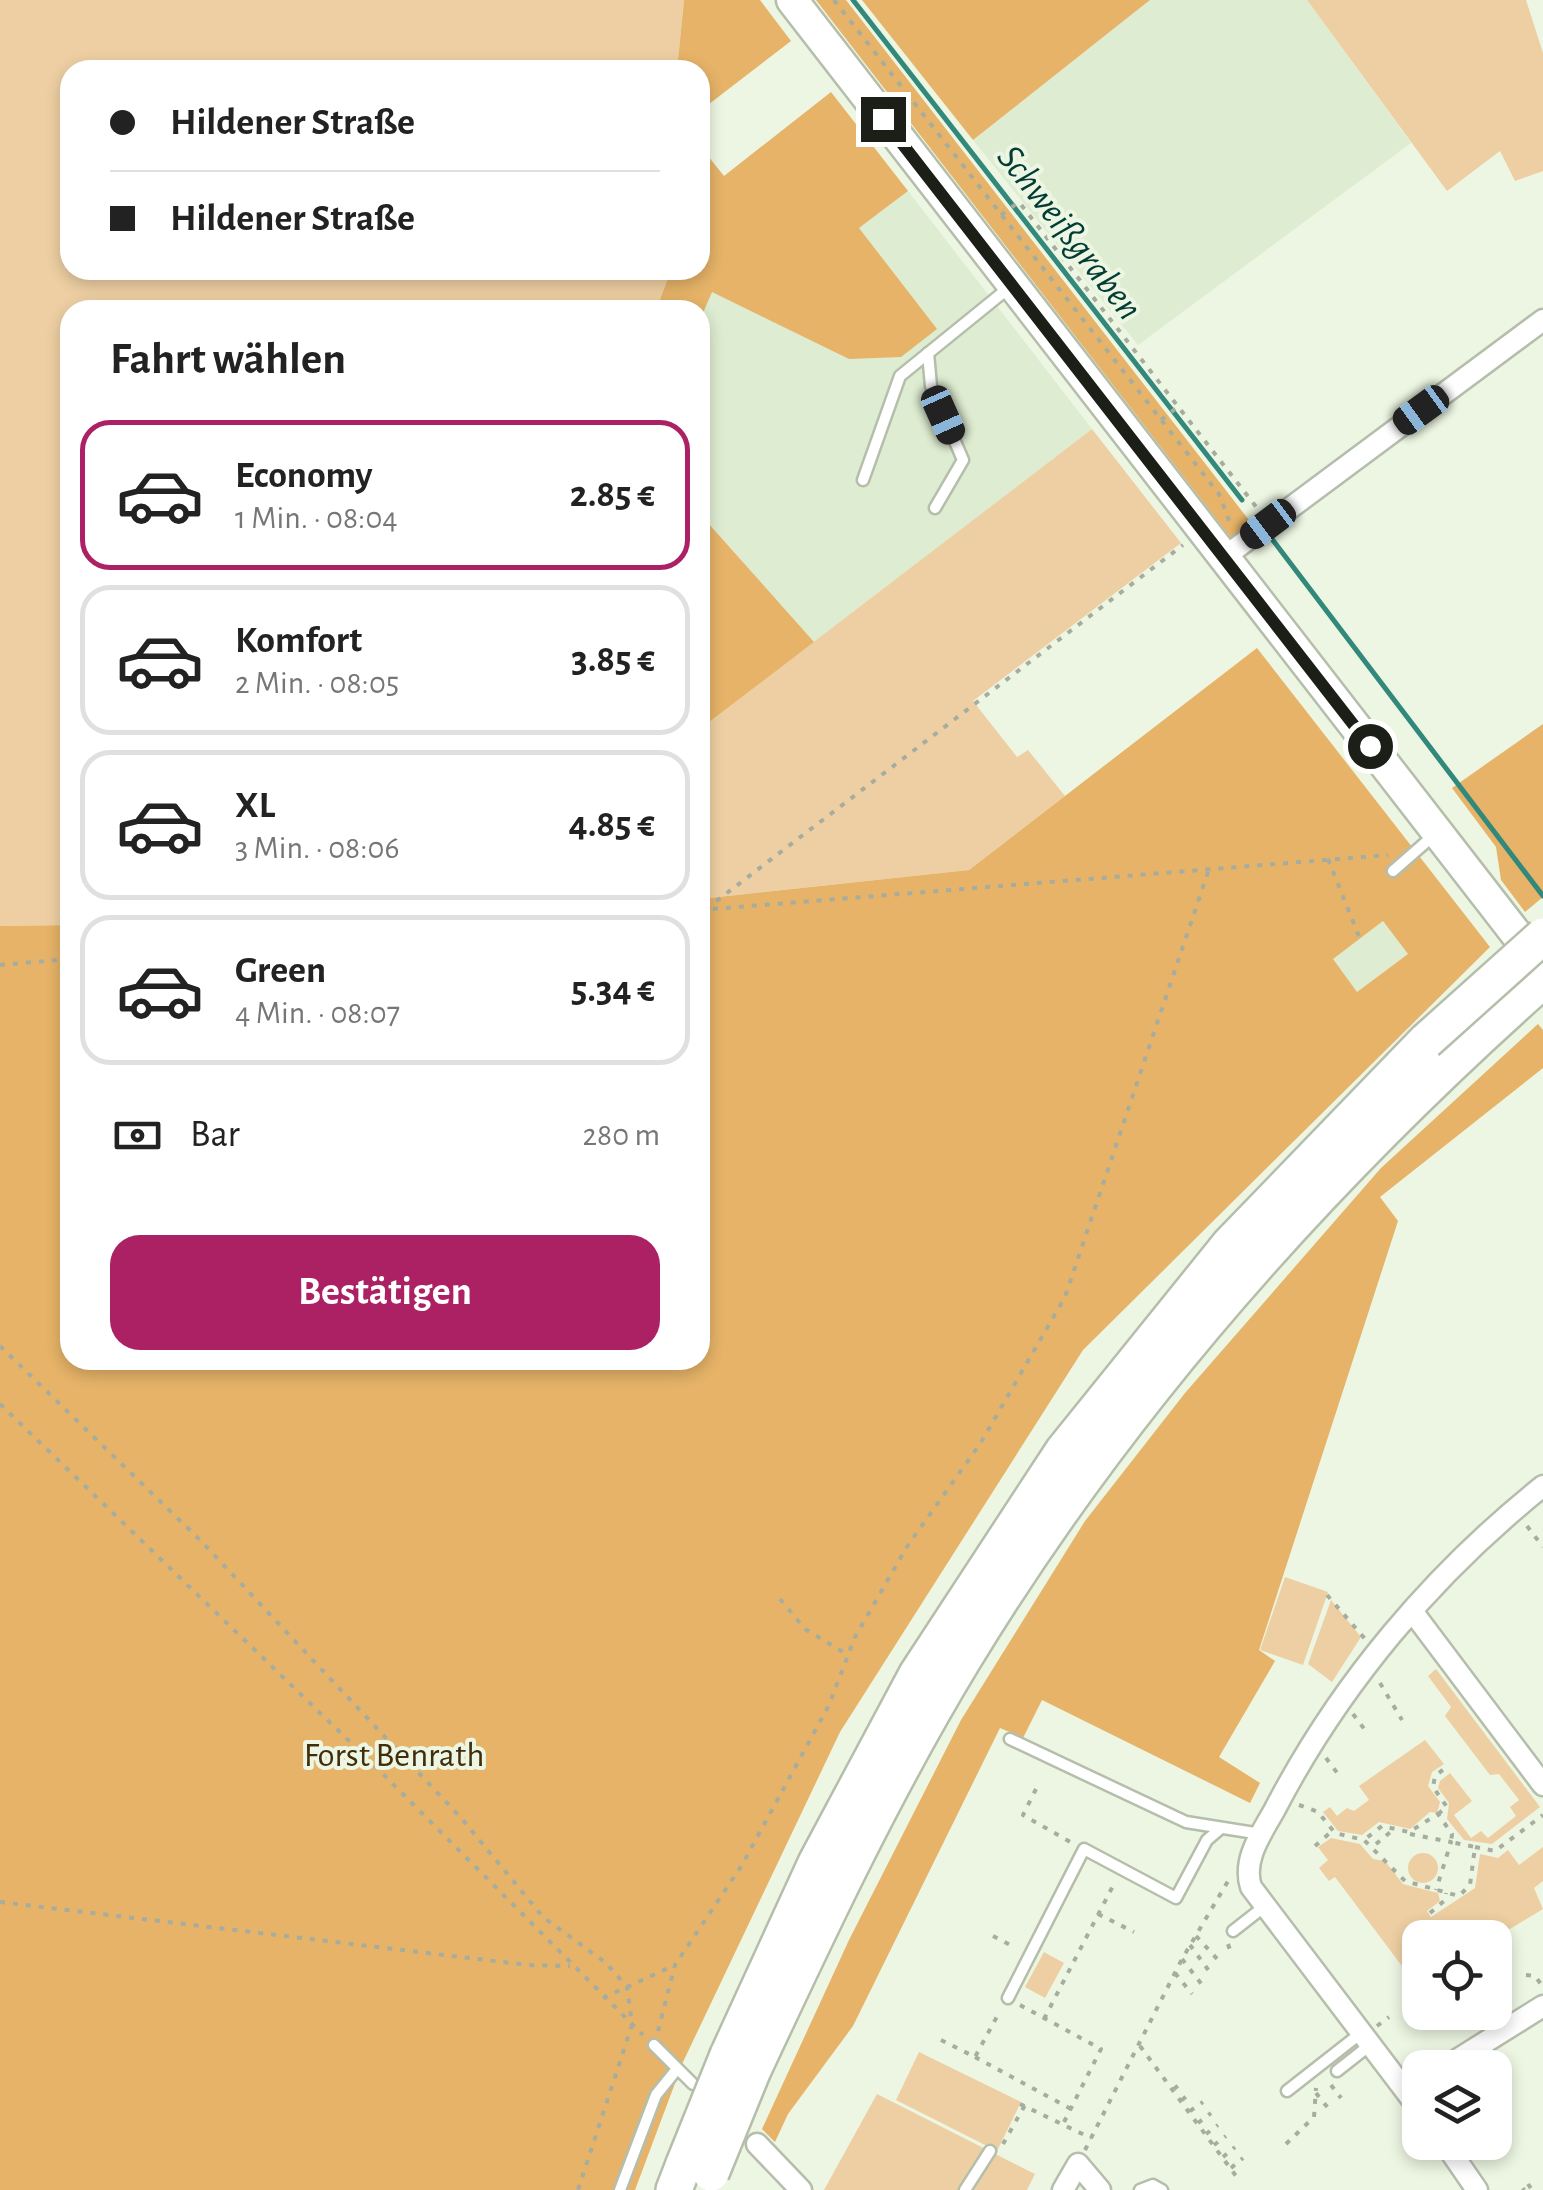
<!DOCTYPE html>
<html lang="de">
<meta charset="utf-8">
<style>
body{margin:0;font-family:"Alegreya Sans",sans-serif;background:#f6f6f6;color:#222;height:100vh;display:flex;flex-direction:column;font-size:38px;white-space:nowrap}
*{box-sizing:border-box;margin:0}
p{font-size:32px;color:#767676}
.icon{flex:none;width:55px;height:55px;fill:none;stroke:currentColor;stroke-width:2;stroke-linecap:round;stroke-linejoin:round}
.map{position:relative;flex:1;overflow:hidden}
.drawer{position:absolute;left:60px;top:300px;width:650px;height:1070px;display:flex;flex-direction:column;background:#fff;border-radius:30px;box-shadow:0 5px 15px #0003}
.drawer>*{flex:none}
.hud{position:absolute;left:60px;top:60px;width:650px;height:220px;border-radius:30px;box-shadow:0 5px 15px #0003;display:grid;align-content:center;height:220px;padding:0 50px;background:#fff}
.controls{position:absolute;left:1402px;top:1920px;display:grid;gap:20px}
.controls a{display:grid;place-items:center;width:110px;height:110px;border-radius:20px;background:#fff;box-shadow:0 5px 15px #0003;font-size:50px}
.end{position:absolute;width:45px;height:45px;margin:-22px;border:12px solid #1c1f18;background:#fff;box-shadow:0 0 0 5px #fff}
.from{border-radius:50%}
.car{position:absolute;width:30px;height:60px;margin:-30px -15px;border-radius:12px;box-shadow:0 0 8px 2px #0007;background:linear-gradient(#222 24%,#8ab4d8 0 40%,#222 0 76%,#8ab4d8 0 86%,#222 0)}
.hud b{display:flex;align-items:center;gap:35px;height:95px;font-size:38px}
.hud b+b{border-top:2px solid #e0e0e0}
.hud i{width:25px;height:25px;background:#222}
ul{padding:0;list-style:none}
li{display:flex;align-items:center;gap:30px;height:150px;margin:0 20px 15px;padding:0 30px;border:5px solid #e0e0e0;border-radius:30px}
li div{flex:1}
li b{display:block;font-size:38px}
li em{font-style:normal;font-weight:700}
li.selected{border-color:#ab2164}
li>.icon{width:90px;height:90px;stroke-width:1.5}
h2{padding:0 50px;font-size:45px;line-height:120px}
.pay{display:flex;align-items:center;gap:25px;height:110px;padding:0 50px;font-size:38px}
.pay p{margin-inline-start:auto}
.action{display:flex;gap:20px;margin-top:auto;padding:20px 50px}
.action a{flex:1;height:115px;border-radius:30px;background:#ab2164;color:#fff;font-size:40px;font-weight:700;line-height:115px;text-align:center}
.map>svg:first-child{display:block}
.built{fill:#deecd1}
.green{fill:#eecfa3}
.forest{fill:#e6b368;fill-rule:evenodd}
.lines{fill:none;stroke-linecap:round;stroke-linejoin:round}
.stream{stroke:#32897b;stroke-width:5}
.service-casing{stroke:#b5beab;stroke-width:15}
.minor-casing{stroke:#b5beab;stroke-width:25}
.primary-casing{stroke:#b5beab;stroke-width:35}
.motorway-casing{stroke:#b5beab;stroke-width:40}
.path{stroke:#a6ad9e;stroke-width:4;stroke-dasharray:5 8;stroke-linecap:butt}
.service{stroke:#fff;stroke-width:10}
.minor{stroke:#fff;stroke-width:20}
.primary{stroke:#fff;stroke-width:30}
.motorway{stroke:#fff;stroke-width:35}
.motorway-bridge-casing{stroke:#b5beab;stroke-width:40;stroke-linecap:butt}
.motorway-bridge{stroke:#fff;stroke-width:35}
.route{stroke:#1c1f18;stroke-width:12}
.labels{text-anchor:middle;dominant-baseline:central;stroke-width:8;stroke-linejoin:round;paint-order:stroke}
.park-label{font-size:35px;fill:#412c0b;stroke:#ecf6e2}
.water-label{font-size:38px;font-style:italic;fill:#033c35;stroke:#ecf6e2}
</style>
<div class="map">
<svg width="1543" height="2190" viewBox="0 0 1543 2190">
<rect width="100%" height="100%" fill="#ecf6e2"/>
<!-- built -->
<g class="built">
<polygon points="1150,0 1307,0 1411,143 1138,345 973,140"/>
<polygon points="908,191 1092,429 814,642 700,514 700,320 712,291 849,359 936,329 859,228"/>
<polygon points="1383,921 1408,954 1357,992 1332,959"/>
</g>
<!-- green -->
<g class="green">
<polygon points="0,0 684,0 677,70 70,70 70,270 671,270 656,310 70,310 70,925 0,926"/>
<polygon points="1307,0 1526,0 1543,53 1543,171 1515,181 1500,151 1447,191"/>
<polygon points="1092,429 1181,543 973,701 1017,757 1028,750 1065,796 969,870 700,899 700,729"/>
<polygon points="1285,1577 1328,1592 1303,1665 1260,1650"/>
<polygon points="1331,1600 1361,1637 1332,1682 1308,1664"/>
<polygon points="1436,1669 1540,1807 1492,1844 1464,1840 1447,1819 1449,1803 1438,1788 1440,1781 1450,1773 1472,1801 1454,1815 1471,1838 1481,1831 1488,1838 1516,1816 1510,1807 1519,1800 1499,1774 1490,1775 1445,1716 1451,1707 1428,1676"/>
<polygon points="1425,1740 1444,1764 1432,1772 1428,1786 1440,1802 1437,1813 1430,1812 1410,1829 1379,1822 1362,1835 1338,1831 1323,1812 1330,1807 1337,1816 1347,1808 1354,1811 1369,1800 1359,1786"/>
<polygon points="1331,1838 1360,1844 1373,1859 1385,1861 1403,1884 1438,1893 1440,1901 1427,1911 1431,1917 1475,1888 1480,1854 1498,1858 1508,1850 1519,1865 1543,1847 1543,1881 1534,1888 1543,1909 1495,1938 1420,1938 1420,1990 1335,1877 1329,1881 1319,1868 1328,1860 1318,1847"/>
<circle cx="1423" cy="1868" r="15"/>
<polygon points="1044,1952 1064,1963 1045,1998 1025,1987"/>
<polygon points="919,2052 1021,2102 997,2151 896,2100"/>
<polygon points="877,2094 1035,2174 1027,2190 824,2190"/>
</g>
<!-- forest -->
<g class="forest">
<polygon points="684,0 760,0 791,41 700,111 700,70 677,70"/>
<polygon points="816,0 846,0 1252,524 1231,538"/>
<polygon points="862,0 1150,0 973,140"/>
<polygon points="831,92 908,191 859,228 937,329 901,357 849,359 712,292 700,320 700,310 656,310 671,270 700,270 700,146 724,176"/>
<polygon points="700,514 814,642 700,729"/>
<path d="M 1257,648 L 1490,947 L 1083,1350 L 840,1732 L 683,2062 L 635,2190 L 0,2190 L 0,926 L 70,925 L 70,1360 L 700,1360 L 700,899 L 969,870 ZM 1383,921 L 1408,954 L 1357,992 L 1333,959 Z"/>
<polygon points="1543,724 1543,897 1525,912 1501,880 1496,847 1452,788"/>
<polygon points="1538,1024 1543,1030 1543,1068 1380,1197 1398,1221 1259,1650 1275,1661 1219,1757 1260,1783 1250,1803 1042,1700 1023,1738 1000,1728 853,2026 788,2114 775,2142 762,2129 849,1940 961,1720 1085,1521 1185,1393 1381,1168"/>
</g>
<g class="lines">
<!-- stream -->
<g class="stream">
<polyline points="853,0 1242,500"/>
<polyline points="1272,539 1543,896"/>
</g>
<!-- service casing -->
<g class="service-casing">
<g id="service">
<polyline points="928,353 931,386 963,460 935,508"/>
<polyline points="863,480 900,376 1011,286"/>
<polyline points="1393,871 1433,836"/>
<polyline points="1010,1739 1186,1822 1261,1834"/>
<polyline points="1233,1931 1265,1906"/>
<polyline points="1008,1998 1084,1849 1176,1898 1207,1840 1220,1829"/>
<polyline points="654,2045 693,2084"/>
<polyline points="1337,2071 1370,2045"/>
<polyline points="1287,2091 1361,2033"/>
<polyline points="620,2190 656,2095 677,2069"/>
<polyline points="965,2190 990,2151"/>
<polyline points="1140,2190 1153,2185 1162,2190"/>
</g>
</g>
<!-- minor casing -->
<g class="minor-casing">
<g id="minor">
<polyline points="1223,558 1543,320"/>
<polyline points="1412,1611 1543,1785"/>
<polyline points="1444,2068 1543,2006"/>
<path d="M 1420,2110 L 1251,1887 C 1242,1859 1262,1833 1275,1809 C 1340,1684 1433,1574 1543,1486"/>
<polyline points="1444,2142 1477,2190"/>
<polyline points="757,2144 801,2190"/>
<polyline points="1063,2190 1078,2164 1100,2190"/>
</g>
</g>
<!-- primary casing -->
<g class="primary-casing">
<polyline id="primary" points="792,0 1541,966"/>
</g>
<!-- motorway casing -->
<g class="motorway-casing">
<g id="motorway">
<polyline points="728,2055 816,1863 917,1674 1063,1451 1229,1245 1426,1041"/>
<path d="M 753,2070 C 818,1931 883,1792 963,1660 C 1119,1403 1319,1179 1543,980"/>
<polyline points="674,2190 684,2164"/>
</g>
</g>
<!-- path -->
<g class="path">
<polyline points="834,0 1219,494 1231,526"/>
<polyline points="1001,215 1019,202 1257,508"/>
<polyline points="1161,420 1179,406"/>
<polyline points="1328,859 1360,939"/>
<polyline points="706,909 1183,545"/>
<polyline points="700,910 1388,855"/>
<polyline points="0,965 70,959"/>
<polyline points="0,1346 201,1541 462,1819 543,1917 606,1963 627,1987 632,2025 578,2190"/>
<polyline points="0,1404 375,1766 643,2035"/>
<polyline points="1527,1526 1543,1547"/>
<polyline points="1327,1595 1366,1640"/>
<polyline points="780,1599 805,1629 848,1655"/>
<polyline points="1380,1683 1402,1720"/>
<polyline points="1353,1714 1368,1734"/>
<polyline points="1326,1758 1338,1774"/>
<polyline points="1036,1789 1023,1815 1072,1843"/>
<polyline points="1299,1805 1318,1812 1335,1833 1364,1840 1405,1881 1459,1896 1470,1885 1475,1847 1451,1842 1452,1834 1438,1814 1409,1832 1382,1826 1364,1840"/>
<polyline points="1438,1814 1447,1807 1433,1787 1435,1776 1444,1769"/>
<polyline points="1410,1834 1451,1842 1436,1890"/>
<polyline points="1376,1844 1394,1829"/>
<polyline points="1315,1846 1332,1831"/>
<polyline points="1475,1847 1495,1851 1543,1815"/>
<polyline points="0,1902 528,1965 570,1966"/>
<polyline points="1430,1913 1445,1900 1446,1893"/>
<polyline points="1098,1914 1134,1932"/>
<polyline points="993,1936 1016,1948"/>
<polyline points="1196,1936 1220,1962"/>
<polyline points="1228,1944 1231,1953"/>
<polyline points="1190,1945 1209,1971"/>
<polyline points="1182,1959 1203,1986"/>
<polyline points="1175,1973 1192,1994"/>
<polyline points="1526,1975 1535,1976 1543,1987"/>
<polyline points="603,1998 675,1965"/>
<polyline points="1020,2005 1101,2049 1063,2124"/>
<polyline points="1044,2019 1115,1882"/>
<polyline points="1377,2026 1389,2017"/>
<polyline points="658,2031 675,1965 742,1865 829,1705 855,1637 908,1545 980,1444 1065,1297 1209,869"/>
<polyline points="941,2040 975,2057 1000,2011"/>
<polyline points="1140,2046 1236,2176"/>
<polyline points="975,2057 1071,2109"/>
<polyline points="1331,2085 1341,2098"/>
<polyline points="1174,2089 1182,2082"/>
<polyline points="1316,2093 1328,2108"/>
<polyline points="1182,2100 1190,2093"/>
<polyline points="1020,2104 1091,2138"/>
<polyline points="1190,2111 1203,2102"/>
<polyline points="1198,2123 1211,2113"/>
<polyline points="1206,2134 1218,2125"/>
<polyline points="1003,2144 1025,2105"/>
<polyline points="1286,2144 1314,2117 1316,2088"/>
<polyline points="1214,2145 1226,2136"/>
<polyline points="1085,2150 1182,1959 1231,1876"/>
<polyline points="1223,2157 1235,2147"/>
<polyline points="1231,2168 1243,2158"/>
<polyline points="1528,2184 1532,2190"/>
<polyline points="1523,2188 1524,2190"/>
</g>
<!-- service -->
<use href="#service" class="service"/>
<!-- minor -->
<use href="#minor" class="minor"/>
<!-- primary -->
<use href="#primary" class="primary"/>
<!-- motorway -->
<use href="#motorway" class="motorway"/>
<!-- motorway-bridge casing -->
<g class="motorway-bridge-casing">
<g id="motorway-bridge">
<polyline points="1426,1041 1543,936"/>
<polyline points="684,2164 728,2055"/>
<polyline points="711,2173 753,2070"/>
</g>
</g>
<!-- motorway-bridge -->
<use href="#motorway-bridge" class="motorway-bridge"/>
</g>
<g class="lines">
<!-- route -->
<polyline class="route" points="883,119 1370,746"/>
</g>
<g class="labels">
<!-- park labels -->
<g class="park-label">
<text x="394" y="1755">Forst Benrath</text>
</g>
<!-- water labels -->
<g class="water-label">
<text transform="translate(1069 233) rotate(52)">Schweißgraben</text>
</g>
</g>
</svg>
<div class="controls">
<a><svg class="icon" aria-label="locate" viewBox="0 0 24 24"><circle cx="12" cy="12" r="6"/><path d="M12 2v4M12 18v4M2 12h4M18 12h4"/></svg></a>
<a><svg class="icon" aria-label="layers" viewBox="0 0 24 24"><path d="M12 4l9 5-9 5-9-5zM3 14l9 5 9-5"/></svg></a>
</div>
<i class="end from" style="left:1370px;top:746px"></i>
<i class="end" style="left:883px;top:119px"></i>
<i class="car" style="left:1421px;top:410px;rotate:234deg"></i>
<i class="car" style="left:943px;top:415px;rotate:156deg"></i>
<i class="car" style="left:1268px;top:524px;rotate:233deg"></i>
<div class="hud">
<b><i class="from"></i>Hildener Straße</b>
<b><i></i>Hildener Straße</b>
</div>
<section class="drawer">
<h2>Fahrt wählen</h2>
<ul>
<li class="selected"><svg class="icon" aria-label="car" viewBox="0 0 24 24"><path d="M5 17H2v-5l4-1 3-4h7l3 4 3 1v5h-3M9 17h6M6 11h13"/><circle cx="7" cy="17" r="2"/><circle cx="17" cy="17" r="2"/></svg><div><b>Economy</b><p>1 Min. · 08:04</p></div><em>2.85 €</em></li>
<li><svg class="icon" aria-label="car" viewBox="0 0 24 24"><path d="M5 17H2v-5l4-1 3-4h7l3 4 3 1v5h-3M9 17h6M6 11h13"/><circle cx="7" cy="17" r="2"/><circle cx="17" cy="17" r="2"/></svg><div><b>Komfort</b><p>2 Min. · 08:05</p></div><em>3.85 €</em></li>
<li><svg class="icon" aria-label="car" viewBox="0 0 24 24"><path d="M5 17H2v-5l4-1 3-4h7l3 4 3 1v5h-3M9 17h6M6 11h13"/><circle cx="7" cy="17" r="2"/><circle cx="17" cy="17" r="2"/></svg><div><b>XL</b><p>3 Min. · 08:06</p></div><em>4.85 €</em></li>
<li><svg class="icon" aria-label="car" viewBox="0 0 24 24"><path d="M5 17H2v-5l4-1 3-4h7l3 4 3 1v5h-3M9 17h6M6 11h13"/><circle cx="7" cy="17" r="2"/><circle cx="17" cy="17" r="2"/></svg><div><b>Green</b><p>4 Min. · 08:07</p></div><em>5.34 €</em></li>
</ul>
<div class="pay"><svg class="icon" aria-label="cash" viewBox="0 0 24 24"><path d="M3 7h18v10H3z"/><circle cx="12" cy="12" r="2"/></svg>Bar<p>280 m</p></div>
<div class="action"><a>Bestätigen</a></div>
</section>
</div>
